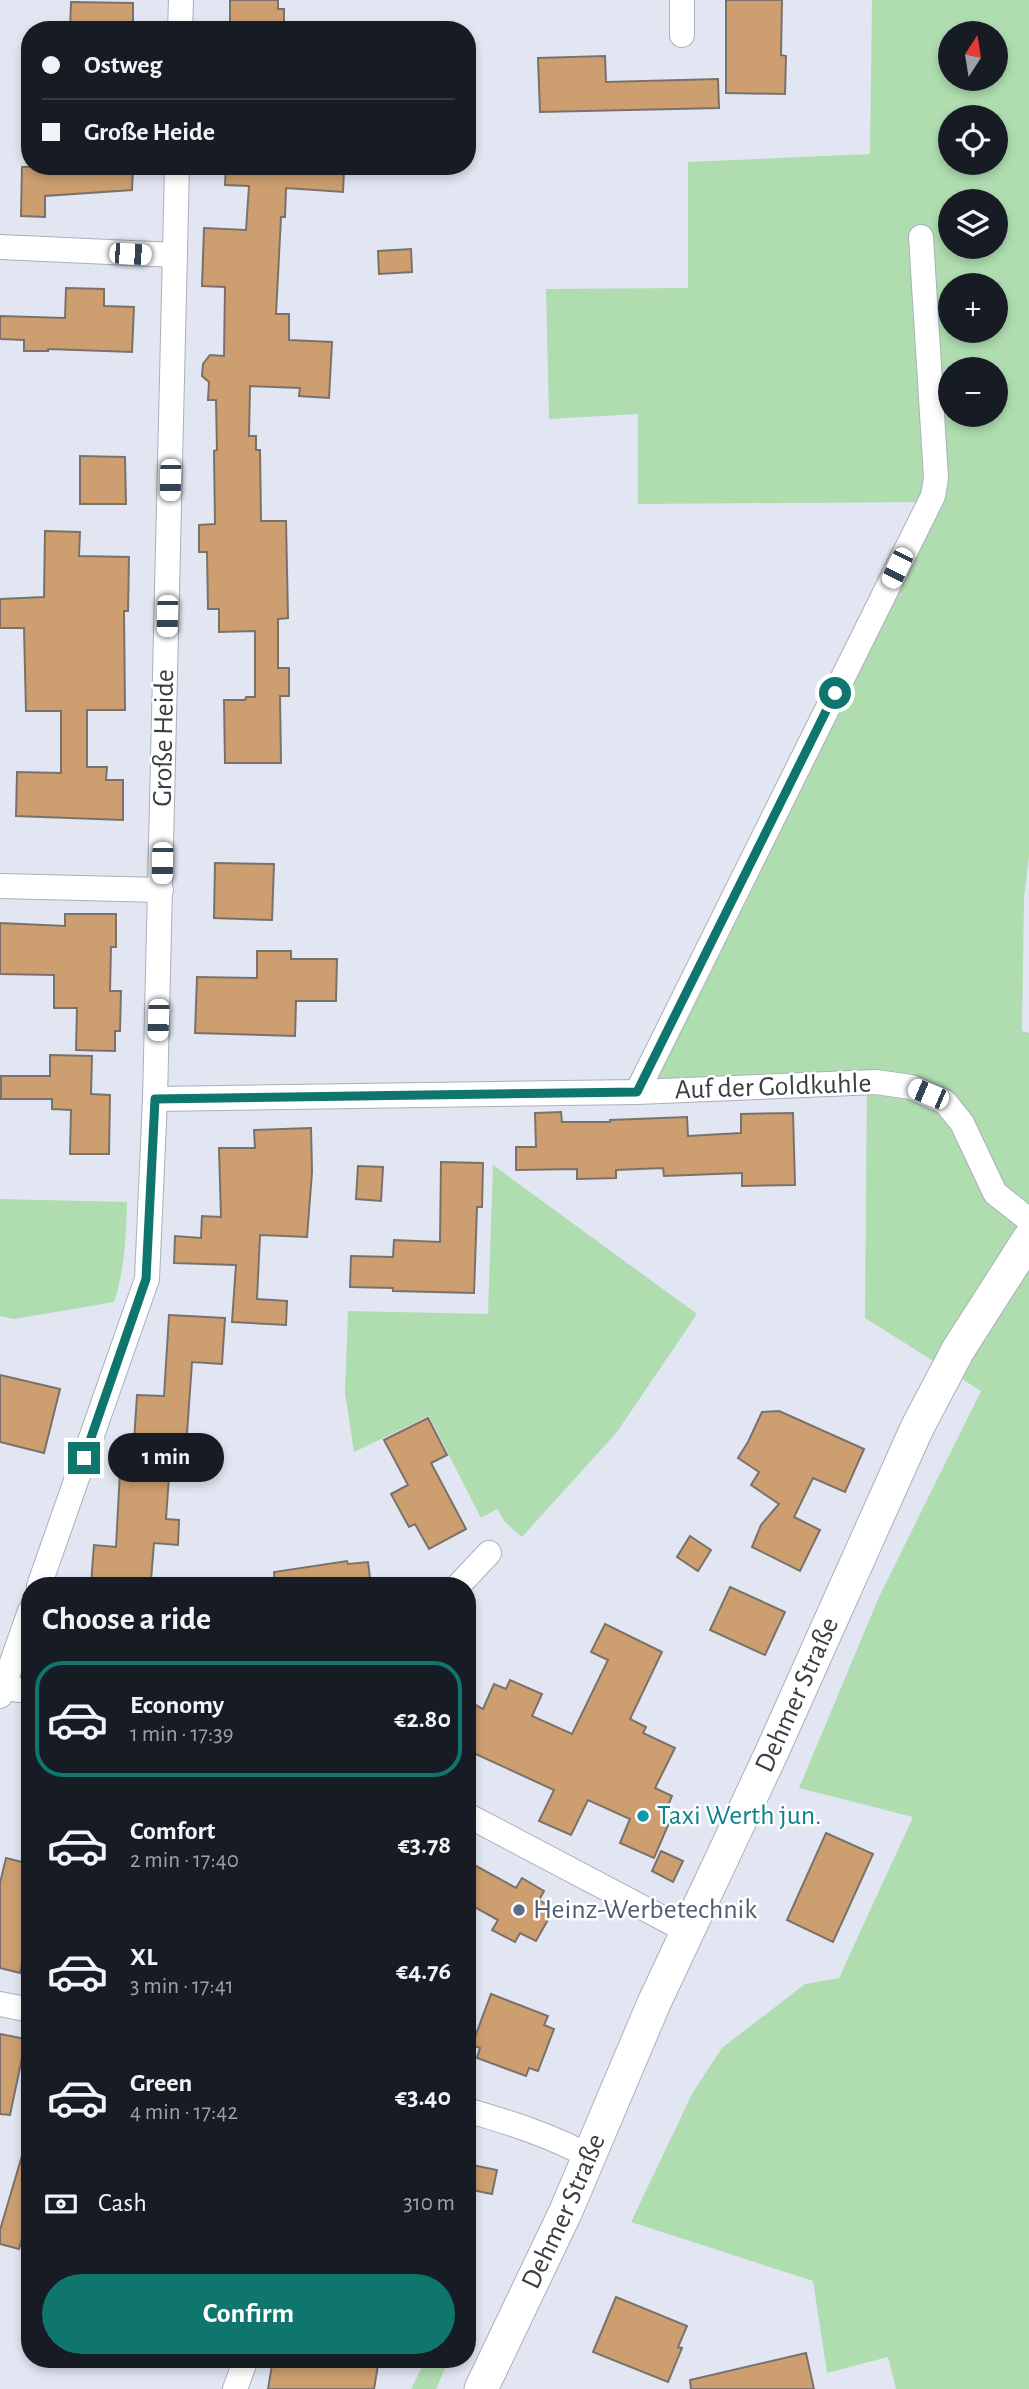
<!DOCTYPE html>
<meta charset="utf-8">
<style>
body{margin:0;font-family:"Alegreya Sans",sans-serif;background:#242831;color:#f1f3f6;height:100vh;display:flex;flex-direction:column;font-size:26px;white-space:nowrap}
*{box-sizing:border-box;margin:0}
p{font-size:23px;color:#9ea1a6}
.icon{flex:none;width:38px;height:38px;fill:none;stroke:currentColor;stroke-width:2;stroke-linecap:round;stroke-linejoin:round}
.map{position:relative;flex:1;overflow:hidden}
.sheet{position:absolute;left:21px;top:1577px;width:455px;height:791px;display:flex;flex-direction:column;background:#171b24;border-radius:28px;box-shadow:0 4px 10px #0003}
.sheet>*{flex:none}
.banner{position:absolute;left:21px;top:21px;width:455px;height:154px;border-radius:28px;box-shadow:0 4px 10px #0003;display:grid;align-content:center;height:154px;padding:0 21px;background:#171b24}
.needle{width:46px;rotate:12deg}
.controls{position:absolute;left:938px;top:21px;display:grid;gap:14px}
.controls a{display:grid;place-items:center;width:70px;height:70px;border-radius:50%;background:#171b24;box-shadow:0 4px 10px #0003;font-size:35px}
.end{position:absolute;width:32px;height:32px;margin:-16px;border:9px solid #0f766e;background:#fff;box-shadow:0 0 0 4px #fff}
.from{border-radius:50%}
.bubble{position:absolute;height:49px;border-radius:24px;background:#171b24;box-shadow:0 4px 10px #0003;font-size:23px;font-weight:600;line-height:49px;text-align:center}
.car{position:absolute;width:21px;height:42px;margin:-21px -10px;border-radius:9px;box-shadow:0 0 5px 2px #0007;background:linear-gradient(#fff 24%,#345 0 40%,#fff 0 76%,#345 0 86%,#fff 0)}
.banner b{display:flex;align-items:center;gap:24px;height:66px;font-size:26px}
.banner b+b{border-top:2px solid #363941}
.banner i{width:18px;height:18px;background:#f1f3f6}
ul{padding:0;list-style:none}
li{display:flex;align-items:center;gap:21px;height:116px;margin:0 14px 10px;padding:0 7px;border:4px solid transparent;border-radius:28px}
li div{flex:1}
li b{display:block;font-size:26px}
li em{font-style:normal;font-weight:600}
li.selected{border-color:#0f766e}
li>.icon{width:63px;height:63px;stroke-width:1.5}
h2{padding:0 21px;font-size:32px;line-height:84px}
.pay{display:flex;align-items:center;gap:18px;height:77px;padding:0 21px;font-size:26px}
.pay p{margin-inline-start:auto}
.button{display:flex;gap:14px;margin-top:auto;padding:14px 21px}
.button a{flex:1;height:80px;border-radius:42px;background:#0f766e;color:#fff;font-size:28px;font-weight:600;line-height:80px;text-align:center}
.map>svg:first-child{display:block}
.green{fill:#afddb0;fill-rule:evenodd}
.building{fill:#cd9f70;stroke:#7a726a;stroke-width:2}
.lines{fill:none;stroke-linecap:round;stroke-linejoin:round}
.street-casing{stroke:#aaafba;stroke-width:26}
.secondary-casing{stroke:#aaafba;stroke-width:35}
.street{stroke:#fff;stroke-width:24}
.secondary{stroke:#fff;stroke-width:33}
.route{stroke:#0f766e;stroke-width:9}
.culture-dot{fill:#0f9aa8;stroke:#fff;stroke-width:2.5}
.service-dot{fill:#5c6f8a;stroke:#fff;stroke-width:2.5}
.labels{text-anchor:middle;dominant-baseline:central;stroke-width:5;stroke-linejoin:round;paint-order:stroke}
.street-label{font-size:28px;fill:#3b3d42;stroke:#fff}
.culture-label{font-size:28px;fill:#0d838f;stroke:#fff;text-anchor:start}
.service-label{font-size:28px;fill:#4e5e75;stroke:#fff;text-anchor:start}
</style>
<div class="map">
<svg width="1029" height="2389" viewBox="0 0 1029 2389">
<rect width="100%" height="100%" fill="#e1e6f2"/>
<!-- green -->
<g class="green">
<path d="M 872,0 L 1029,0 L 1029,856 L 1024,898 L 1022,1031 L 1029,1033 L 1029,2389 L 896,2389 L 888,2357 L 827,2373 L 813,2281 L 631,2222 L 693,2092 L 722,2048 L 805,1984 L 839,1978 L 913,1817 L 799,1788 L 879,1597 L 981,1391 L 865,1318 L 867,1072 L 632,1081 L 924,502 L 638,504 L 638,414 L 549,419 L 546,289 L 688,288 L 688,162 L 870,154 ZM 950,33 L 996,33 L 996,79 L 950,79 ZM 950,117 L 996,117 L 996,163 L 950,163 ZM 950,201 L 996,201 L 996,247 L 950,247 ZM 950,285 L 996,285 L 996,331 L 950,331 ZM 950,369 L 996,369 L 996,415 L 950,415 Z"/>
<polygon points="493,1165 697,1314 617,1432 522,1537 505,1522 497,1509 481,1518 429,1416 354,1452 345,1393 348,1311 488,1314"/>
<path d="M 0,1199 L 127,1202 C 126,1236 125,1269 114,1302 L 14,1319 L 0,1316 Z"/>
<polygon points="426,2359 449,2359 436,2389 411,2389"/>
</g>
<!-- building -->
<g class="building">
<polygon points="230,0 278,0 278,9 284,9 284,30 230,29"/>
<polygon points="726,0 782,0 781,55 786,56 785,94 726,93"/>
<polygon points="71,2 133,3 133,30 70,30"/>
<polygon points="605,56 606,82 718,79 719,108 540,112 538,58"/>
<polygon points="53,166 133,166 132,190 45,196 45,217 21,216 22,167"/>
<polygon points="226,167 344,170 343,192 286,188 285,217 281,217 276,314 289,314 289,340 332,342 329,398 299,396 300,388 250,386 249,436 256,436 256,450 260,450 261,521 286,521 288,618 278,619 278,668 289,668 289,696 280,696 281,763 225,763 224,700 245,700 246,697 255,697 255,631 219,632 219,609 208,609 207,552 199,552 199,525 215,524 214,451 217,450 216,400 208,400 209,382 202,376 203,364 210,355 224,356 225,287 202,286 204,228 246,230 249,186 225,185"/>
<polygon points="411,249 412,272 379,274 378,251"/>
<polygon points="66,288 104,289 104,306 134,307 132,352 48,349 48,351 24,351 24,340 0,339 0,316 65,318"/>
<polygon points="80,456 125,457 126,504 80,504"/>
<polygon points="45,531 80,532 79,556 129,557 128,611 124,611 125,710 87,710 87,767 107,767 106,780 123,780 123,820 16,816 17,772 61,773 61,711 26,711 24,628 0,628 0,599 44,597"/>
<polygon points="215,863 274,864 272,920 214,918"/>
<polygon points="65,914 116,914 116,947 111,947 110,991 121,991 120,1031 115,1031 115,1051 76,1050 77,1008 54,1008 54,975 0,974 0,923 65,926"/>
<polygon points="257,951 291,951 291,959 337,959 336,1001 296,1001 295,1036 195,1033 197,977 257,978"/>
<polygon points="50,1055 92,1056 91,1094 110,1095 109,1154 70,1154 71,1110 52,1109 52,1099 1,1099 1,1076 50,1076"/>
<polygon points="561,1112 562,1122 610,1122 610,1120 687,1117 688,1136 741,1133 741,1114 793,1113 795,1185 742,1186 742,1173 664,1176 663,1168 616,1170 616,1178 577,1179 577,1169 516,1170 516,1147 536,1147 535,1113"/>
<polygon points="311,1128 312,1172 307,1237 260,1235 257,1299 287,1301 286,1325 232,1322 236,1265 174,1263 175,1236 201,1238 202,1216 221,1217 219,1148 255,1148 254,1130"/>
<polygon points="441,1162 483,1163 482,1207 477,1207 474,1293 393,1291 393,1288 350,1287 351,1256 393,1257 394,1240 440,1242"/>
<polygon points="358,1166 383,1167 381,1201 356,1199"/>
<polygon points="169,1315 225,1318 222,1364 192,1362 186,1448 171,1447 166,1519 179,1520 178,1545 154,1543 151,1580 128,1578 127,1586 91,1584 94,1545 116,1547 120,1471 132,1472 137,1395 164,1396"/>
<polygon points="0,1375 60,1389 44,1453 0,1442"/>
<polygon points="779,1411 864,1449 845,1492 813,1478 794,1517 820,1530 800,1571 752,1547 761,1525 779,1504 751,1485 759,1472 738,1458 748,1442 762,1412"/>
<polygon points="428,1418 447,1455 431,1463 466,1529 429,1549 415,1524 409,1527 391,1494 408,1485 384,1440"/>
<polygon points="690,1536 711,1550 698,1571 677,1557"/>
<polygon points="347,1561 348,1564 368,1562 371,1586 275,1586 274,1572"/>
<polygon points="730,1587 785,1612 765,1655 710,1630"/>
<polygon points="605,1624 662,1652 630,1719 646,1727 643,1733 675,1748 655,1788 672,1796 662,1820 669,1823 654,1858 620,1843 630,1819 588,1800 571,1835 539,1821 554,1790 467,1750 467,1700 483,1709 494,1684 506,1689 510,1680 542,1694 532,1716 572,1734 608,1660 591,1652"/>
<polygon points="826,1833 873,1854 833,1942 787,1920"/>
<polygon points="661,1851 683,1861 673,1882 652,1871"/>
<polygon points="6,1858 30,1864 30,1928 20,1973 0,1968 0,1883"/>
<polygon points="467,1861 516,1888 522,1878 544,1891 539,1900 554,1909 536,1941 520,1933 515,1942 492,1930 498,1920 467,1903"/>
<polygon points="491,1994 548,2016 544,2025 554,2029 538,2071 529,2068 526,2076 477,2058 480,2048 472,2045"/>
<polygon points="0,2034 26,2039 10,2115 0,2114"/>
<polygon points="24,2149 30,2150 30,2211 19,2249 0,2244 0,2230"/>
<polygon points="472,2165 497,2170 492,2194 467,2189"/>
<polygon points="616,2297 687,2326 678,2347 682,2348 668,2382 593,2352"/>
<polygon points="806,2353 814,2389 691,2389 690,2380"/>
<polygon points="273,2359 338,2359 378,2365 374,2389 268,2389"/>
</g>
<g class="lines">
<!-- street casing -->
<g class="street-casing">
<g id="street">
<polyline points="180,30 181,0"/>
<polyline points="682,35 682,0"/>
<polyline points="0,247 175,255"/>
<polyline points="0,886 161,890"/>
<polyline points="637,1092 933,496 936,478 921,237"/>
<polyline points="155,1099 637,1092 876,1082 911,1087 945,1102 962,1123 995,1193 1029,1220"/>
<polyline points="39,1586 147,1279 155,1099 177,166"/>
<polyline points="458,1586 489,1553"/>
<polyline points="3,1688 30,1691"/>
<polyline points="0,1696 30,1611"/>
<polyline points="467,1815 687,1931"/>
<polyline points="0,2004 30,2010"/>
<path d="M 467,2110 C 510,2123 551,2135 590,2157"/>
<polyline points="235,2389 246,2359"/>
</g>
</g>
<!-- secondary casing -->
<g class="secondary-casing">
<g id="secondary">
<path id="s1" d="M 481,2389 L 566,2211 L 654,2003 L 771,1754 L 917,1428 L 958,1350 L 1029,1239"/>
</g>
</g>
<!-- street -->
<use href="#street" class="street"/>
<!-- secondary -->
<use href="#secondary" class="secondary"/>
</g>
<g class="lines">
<!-- route -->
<polyline class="route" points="84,1458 146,1279 155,1099 637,1092 835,693"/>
</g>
<!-- markers -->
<circle class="culture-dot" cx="643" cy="1816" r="7"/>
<circle class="service-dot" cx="519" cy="1910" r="7"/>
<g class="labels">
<!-- street labels -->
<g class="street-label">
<text transform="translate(164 738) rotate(-89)">Große Heide</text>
<text transform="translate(773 1087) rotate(-2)">Auf der Goldkuhle</text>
<text stroke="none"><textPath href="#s1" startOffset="763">Dehmer Straße</textPath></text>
<text stroke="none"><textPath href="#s1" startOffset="196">Dehmer Straße</textPath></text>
</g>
<!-- culture labels -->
<g class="culture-label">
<text x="657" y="1816">Taxi Werth jun.</text>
</g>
<!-- service labels -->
<g class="service-label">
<text x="533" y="1910">Heinz-Werbetechnik</text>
</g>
</g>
</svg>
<div class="controls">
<a><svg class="needle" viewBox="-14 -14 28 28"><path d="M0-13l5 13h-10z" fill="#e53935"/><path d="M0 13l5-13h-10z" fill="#9ea1a6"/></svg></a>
<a><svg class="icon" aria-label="locate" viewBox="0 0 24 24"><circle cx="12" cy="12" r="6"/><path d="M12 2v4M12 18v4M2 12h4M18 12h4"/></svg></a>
<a><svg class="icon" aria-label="layers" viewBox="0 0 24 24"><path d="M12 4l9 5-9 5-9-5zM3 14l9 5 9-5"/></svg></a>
<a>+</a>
<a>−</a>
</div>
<i class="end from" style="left:835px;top:693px"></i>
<i class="end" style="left:84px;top:1458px"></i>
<div class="bubble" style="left:108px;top:1433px;width:116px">1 min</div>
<i class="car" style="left:130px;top:254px;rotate:93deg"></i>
<i class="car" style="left:170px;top:480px;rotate:181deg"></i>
<i class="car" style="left:897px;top:568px;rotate:206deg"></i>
<i class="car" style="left:167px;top:616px;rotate:181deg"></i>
<i class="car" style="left:162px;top:863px;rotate:181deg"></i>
<i class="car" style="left:158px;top:1020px;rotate:182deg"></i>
<i class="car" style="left:928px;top:1094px;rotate:293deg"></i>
<div class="banner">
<b><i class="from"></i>Ostweg</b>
<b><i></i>Große Heide</b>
</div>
<section class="sheet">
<h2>Choose a ride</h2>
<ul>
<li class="selected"><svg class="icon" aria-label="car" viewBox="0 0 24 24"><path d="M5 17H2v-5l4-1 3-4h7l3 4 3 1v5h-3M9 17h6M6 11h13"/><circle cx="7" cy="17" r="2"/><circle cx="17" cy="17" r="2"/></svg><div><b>Economy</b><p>1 min · 17:39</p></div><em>€2.80</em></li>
<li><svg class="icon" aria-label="car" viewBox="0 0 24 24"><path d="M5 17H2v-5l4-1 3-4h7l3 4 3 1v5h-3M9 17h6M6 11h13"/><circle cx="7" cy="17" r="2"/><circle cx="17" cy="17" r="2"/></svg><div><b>Comfort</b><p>2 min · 17:40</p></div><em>€3.78</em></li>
<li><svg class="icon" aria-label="car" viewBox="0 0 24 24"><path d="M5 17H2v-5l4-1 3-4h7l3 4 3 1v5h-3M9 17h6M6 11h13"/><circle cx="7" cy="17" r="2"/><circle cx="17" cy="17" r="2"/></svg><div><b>XL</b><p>3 min · 17:41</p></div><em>€4.76</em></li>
<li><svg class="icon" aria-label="car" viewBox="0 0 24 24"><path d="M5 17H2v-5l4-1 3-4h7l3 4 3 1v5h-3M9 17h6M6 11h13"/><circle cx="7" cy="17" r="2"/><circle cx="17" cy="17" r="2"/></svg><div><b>Green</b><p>4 min · 17:42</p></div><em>€3.40</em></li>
</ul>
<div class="pay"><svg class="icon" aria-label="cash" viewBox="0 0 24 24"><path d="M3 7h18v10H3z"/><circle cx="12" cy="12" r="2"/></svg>Cash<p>310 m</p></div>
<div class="button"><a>Confirm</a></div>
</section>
</div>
